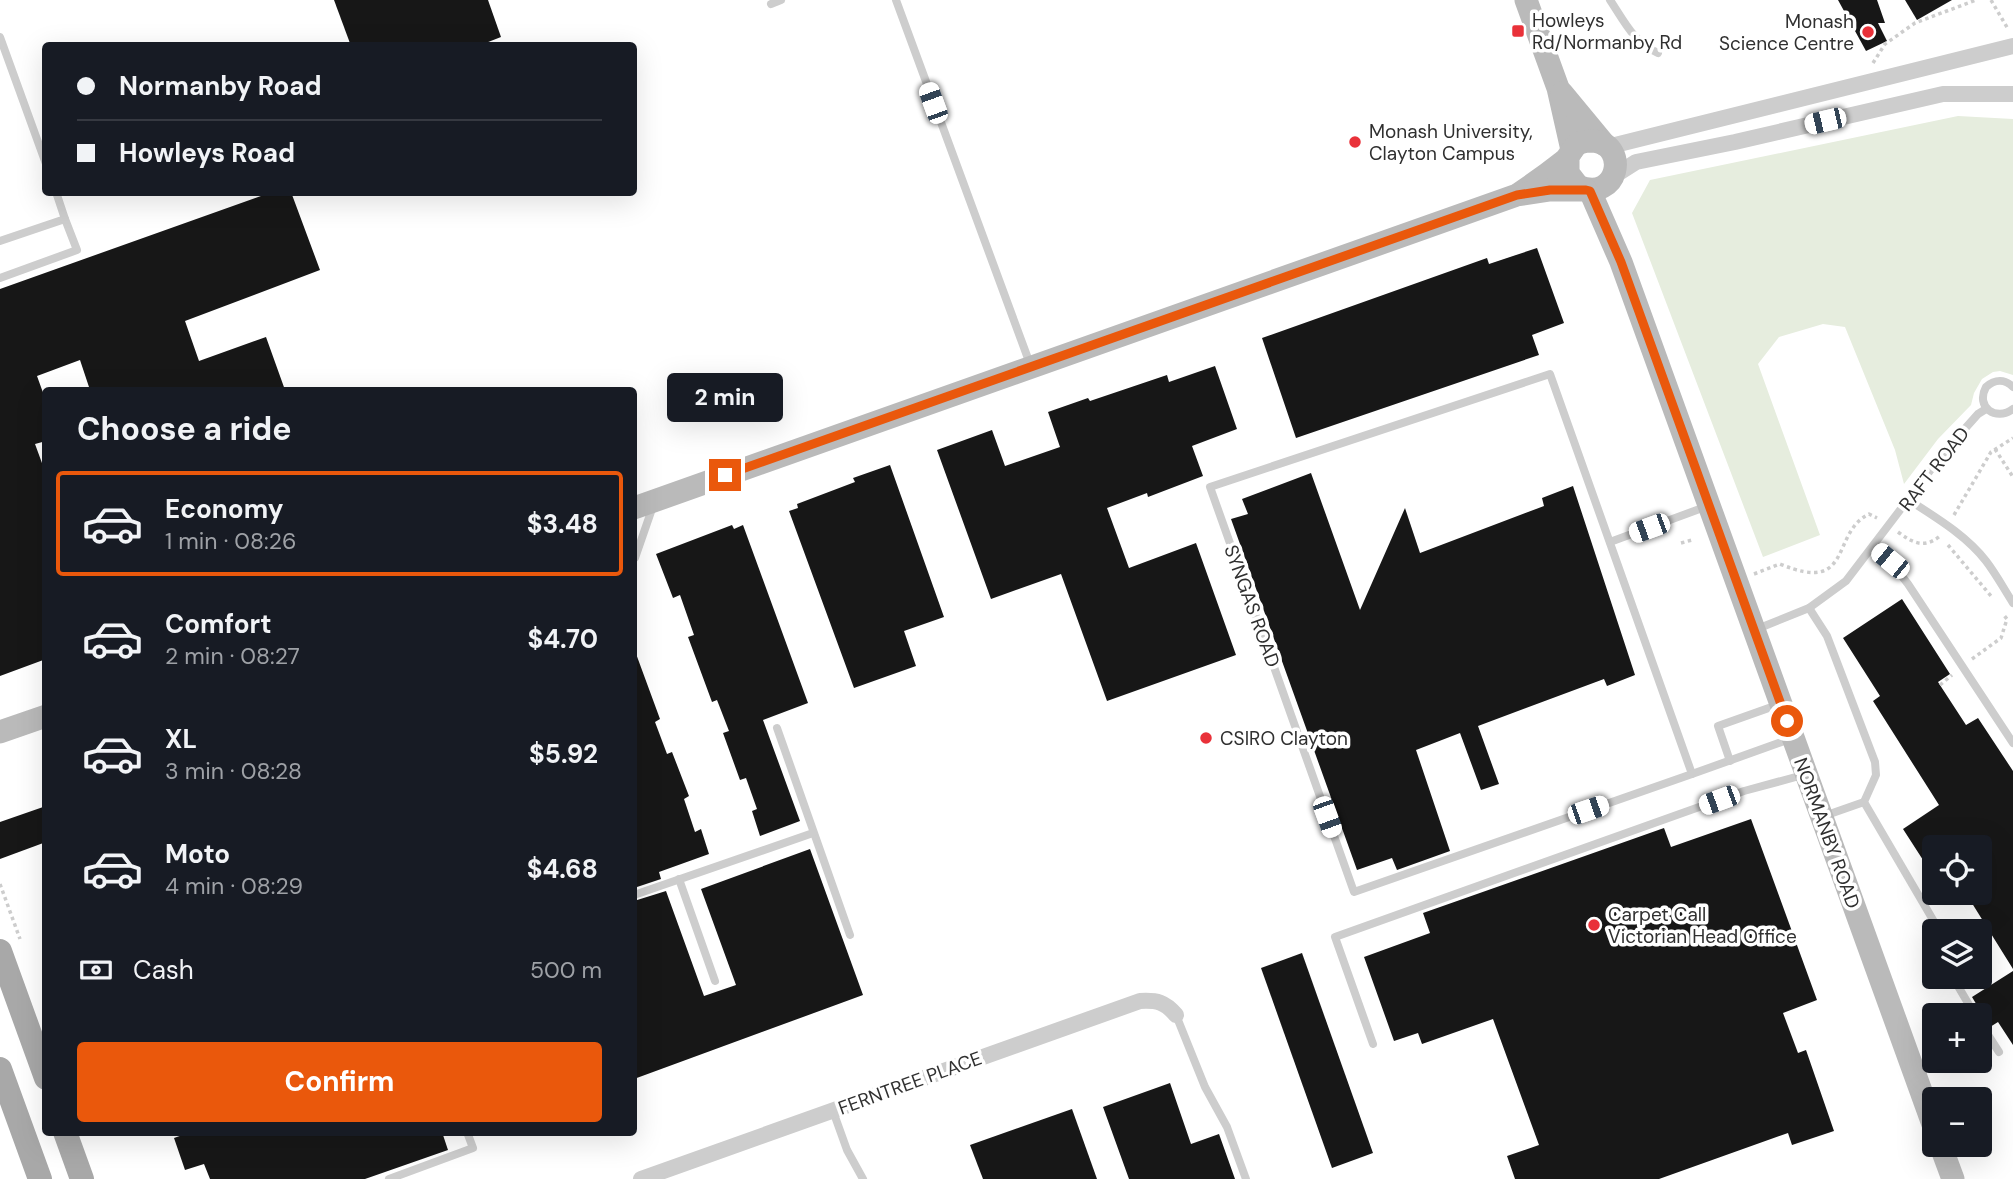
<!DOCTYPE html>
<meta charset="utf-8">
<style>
body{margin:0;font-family:"DM Sans",sans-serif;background:#20242c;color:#f1f3f6;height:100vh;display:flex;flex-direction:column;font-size:26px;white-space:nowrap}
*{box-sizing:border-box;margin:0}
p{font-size:23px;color:#9ea1a6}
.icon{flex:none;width:38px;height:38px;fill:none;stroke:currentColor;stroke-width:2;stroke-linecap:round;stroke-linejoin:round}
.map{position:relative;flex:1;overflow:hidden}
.panel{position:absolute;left:42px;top:387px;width:595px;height:749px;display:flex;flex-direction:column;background:#171b24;border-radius:7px;box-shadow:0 7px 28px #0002}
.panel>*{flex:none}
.top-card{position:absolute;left:42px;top:42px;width:595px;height:154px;border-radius:7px;box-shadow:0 7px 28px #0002;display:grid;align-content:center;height:154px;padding:0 35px;background:#171b24}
.fabs{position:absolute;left:1922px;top:835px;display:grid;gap:14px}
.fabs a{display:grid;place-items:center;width:70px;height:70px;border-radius:7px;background:#171b24;box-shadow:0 7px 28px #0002;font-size:35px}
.end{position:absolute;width:32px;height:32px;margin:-16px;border:9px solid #ea580c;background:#fff;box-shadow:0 0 0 4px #fff}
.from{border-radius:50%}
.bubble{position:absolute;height:49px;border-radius:7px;background:#171b24;box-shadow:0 7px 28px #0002;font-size:23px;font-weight:700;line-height:49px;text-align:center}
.car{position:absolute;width:21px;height:42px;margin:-21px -10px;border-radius:9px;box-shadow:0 0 5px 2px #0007;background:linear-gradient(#fff 24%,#345 0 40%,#fff 0 76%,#345 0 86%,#fff 0)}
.top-card b{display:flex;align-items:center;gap:24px;height:66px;font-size:26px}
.top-card b+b{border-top:2px solid #363941}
.top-card i{width:18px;height:18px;background:#f1f3f6}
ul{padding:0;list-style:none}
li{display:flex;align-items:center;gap:21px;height:105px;margin:0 14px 10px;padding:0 21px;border:4px solid transparent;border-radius:7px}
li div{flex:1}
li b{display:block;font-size:26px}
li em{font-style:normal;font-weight:700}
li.selected{border-color:#ea580c}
li>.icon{width:63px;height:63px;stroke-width:1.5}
h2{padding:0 35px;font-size:32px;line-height:84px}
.pay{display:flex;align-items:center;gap:18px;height:77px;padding:0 35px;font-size:26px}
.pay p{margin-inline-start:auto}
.action{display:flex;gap:14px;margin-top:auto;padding:14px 35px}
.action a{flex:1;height:80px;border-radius:7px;background:#ea580c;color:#fff;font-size:28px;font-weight:700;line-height:80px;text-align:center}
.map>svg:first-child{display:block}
.green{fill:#e6edde}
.building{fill:#171717}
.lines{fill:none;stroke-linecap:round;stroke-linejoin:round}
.path{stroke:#cdcdcd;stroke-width:3.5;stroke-dasharray:3.5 3.5;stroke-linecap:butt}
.lane{stroke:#cdcdcd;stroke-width:8}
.street{stroke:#cdcdcd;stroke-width:16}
.secondary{stroke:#bababa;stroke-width:23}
.primary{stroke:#a8a8a8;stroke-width:24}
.route{stroke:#ea580c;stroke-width:9}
.poi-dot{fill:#e93139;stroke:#fff;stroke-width:2.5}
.labels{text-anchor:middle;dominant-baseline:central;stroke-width:7;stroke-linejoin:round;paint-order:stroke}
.poi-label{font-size:19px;fill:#303030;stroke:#fff;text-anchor:start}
.street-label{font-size:19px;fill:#303030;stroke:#fff}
</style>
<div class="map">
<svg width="2013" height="1179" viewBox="0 0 2013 1179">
<rect width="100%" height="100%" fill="#fff"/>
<!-- green -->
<polygon class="green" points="1958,116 2013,119 2013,375 2000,371 1993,372 1982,379 1974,393 1971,405 1938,439 1904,484 1895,450 1845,327 1823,324 1779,337 1758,364 1820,535 1763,557 1632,213 1650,180"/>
<!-- building -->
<g class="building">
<polygon points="334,0 488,0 501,37 478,46 351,46"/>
<polygon points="1838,0 1877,0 1885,23 1878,23 1887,41 1866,51"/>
<polygon points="1905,0 1952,0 1917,20"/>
<polygon points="272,192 291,192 320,270 185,321 199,361 266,337 285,390 90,390 80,360 37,376 46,401 46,441 35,444 46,474 46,659 0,676 0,289"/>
<polygon points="1537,248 1564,323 1532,335 1539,355 1296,438 1262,338 1487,258 1489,264"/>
<polygon points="1215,366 1237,429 1192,446 1203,476 1148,497 1147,493 1107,508 1129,568 1196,543 1236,655 1107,701 1061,574 991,599 937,450 992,430 1005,466 1060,447 1048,412 1088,398 1090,401 1167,375 1169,382"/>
<polygon points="890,465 944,617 904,631 916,666 854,688 789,511 798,508 797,504 855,482 853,478"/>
<polygon points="1311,473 1360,610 1405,508 1420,553 1544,506 1542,498 1573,486 1635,675 1607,686 1604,679 1478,726 1499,784 1481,790 1460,733 1416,750 1450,851 1397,870 1392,858 1357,870 1231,519 1248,514 1242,499"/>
<polygon points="732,525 734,529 743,525 808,703 763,720 800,821 760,836 752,811 757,809 746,778 740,780 723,733 729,731 717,700 712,702 688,637 694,635 680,595 673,598 656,554"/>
<polygon points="1902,599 1950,674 1938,682 1966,725 1978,718 2013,771 2013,969 1965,892 1979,892 1979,847 1936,847 1934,843 1934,877 1903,829 1939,805 1873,701 1880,696 1843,638"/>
<polygon points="635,651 660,719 655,722 667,754 672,752 689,796 684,799 695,832 701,829 709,854 659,872 661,879 634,888"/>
<polygon points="46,806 46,842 0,859 0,822"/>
<polygon points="1751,819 1817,1000 1783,1013 1798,1053 1806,1050 1834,1131 1792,1145 1788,1133 1659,1179 1515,1179 1507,1156 1539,1145 1493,1019 1422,1044 1418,1033 1394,1041 1364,957 1430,933 1423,913 1664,828 1671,847"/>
<polygon points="810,849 863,995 634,1079 634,901 666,891 704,996 736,985 701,889"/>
<polygon points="1302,953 1373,1153 1332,1168 1261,968"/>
<polygon points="2013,971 2013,1045 1998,1022 1990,1027 1972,997"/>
<polygon points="1170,1083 1191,1144 1219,1134 1235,1179 1129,1179 1103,1107"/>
<polygon points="1072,1109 1097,1179 983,1179 970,1145"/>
<polygon points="191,1132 442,1132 448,1150 365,1179 210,1179 204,1164 185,1170 174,1138"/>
</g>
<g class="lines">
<!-- path -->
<g class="path">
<polyline points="1991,0 2008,29"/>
<polyline points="1873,63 1885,44 1915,23 1976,0"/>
<polyline points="1995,449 2013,477"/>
<polyline points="1954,515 1991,452 2013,438"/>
<path d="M 1898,532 C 1913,543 1924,549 1940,536"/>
<polyline points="1681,543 1692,540"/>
<polyline points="1948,545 1991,596"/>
<path d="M 1754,574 L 1780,564 C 1854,595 1830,533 1869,514 L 1877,518"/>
<polyline points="1972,659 2001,638 2007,619 2003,614"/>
<polyline points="1940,685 1952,675"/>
<polyline points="0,884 20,939"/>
</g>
<!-- lane -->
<g class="lane">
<polyline points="896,0 1030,364"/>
<path d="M 1610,0 C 1624,21 1634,43 1658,53"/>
<polyline points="771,4 781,0"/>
<polyline points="0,37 46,164"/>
<polyline points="0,241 65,219 56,192"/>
<polyline points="0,278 77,250 65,219"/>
<polygon points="1550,374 1692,774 1354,892 1210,487"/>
<path d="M 2013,387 C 2005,379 1995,379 1986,387 C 1975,407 1996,422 2013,409"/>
<path d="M 1909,500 C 1935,517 1966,535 1986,561 C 1996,574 2004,589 2013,603"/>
<polyline points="1610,542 1705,507"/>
<polyline points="1873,548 1890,561 1908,584 2013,743"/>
<polyline points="634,557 635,558 653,506"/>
<polyline points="1809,608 1827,636 1875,762 1876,775 1864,802 1936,925"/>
<polyline points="1757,629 1809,608 1846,581 1945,451 1978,414 1986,409"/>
<polyline points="777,728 850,935"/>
<polyline points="1730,761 1718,726 1780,704"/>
<polyline points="1692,774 1790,739"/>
<polyline points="1824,816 1864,802"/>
<polyline points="679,879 715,981"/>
<polyline points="634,895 813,833"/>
<path d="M 1934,957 C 1914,936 1941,911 1960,931"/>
<polyline points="1952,976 1975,1015"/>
<polyline points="1176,1015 1205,1087 1227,1127 1246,1179"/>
<polyline points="1979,1021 1999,1052"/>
<polyline points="1373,1044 1335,937 1744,791 1803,775"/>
<polyline points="833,1111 847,1150 863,1179"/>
<polyline points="389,1179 473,1148 467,1132"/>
</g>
<!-- street -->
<g class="street">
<polyline points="1607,147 2013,46"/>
<polyline points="1614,176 1636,162 1735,142 1943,94 2013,94"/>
<path d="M 641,1179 L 1140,1001 C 1157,1000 1165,1002 1176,1015"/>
</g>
<!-- secondary -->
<g class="secondary">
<polyline points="1526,0 1558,88 1572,150"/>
<polyline points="1562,93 1605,145"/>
<polyline points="1590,191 1621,262 1934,1127"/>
<path d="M 1520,193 C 1535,183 1550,172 1564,161 C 1570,156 1572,148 1578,144 C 1583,141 1589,141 1594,141 C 1629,145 1619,203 1578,186 L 1568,173 L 1568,158"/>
<polyline points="634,508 1517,195 1550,190 1586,190"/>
<polyline points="0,732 46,716"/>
<polyline points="1940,1144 1953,1179"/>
</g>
<!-- primary -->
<g class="primary">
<polyline points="0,951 46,1078"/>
<polyline points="0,1069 40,1179"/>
<polyline points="65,1132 82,1179"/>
</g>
</g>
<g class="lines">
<!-- route -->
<polyline class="route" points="725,475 1517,195 1550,190 1586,190 1590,191 1621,262 1787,721"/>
</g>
<!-- markers -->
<g class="poi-dot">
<rect x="1511" y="24" width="14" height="14" rx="3.5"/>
<circle cx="1868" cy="32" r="7"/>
<circle cx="1355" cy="142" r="7"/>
<circle cx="1206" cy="738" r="7"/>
<circle cx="1594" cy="925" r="7"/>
</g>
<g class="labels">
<!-- poi labels -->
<g class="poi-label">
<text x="1532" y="20">Howleys<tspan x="1532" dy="22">Rd/Normanby Rd</tspan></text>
<text x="1854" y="21" text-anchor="end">Monash<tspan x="1854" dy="22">Science Centre</tspan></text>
<text x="1369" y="131">Monash University,<tspan x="1369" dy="22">Clayton Campus</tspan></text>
<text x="1220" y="738">CSIRO Clayton</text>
<text x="1608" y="914">Carpet Call<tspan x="1608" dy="22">Victorian Head Office</tspan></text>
</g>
<!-- street labels -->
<g class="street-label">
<text transform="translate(1934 469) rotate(-52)">RAFT ROAD</text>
<text transform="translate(1252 606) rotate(70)">SYNGAS ROAD</text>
<text transform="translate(1827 833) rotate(70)">NORMANBY ROAD</text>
<text transform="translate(910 1083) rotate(-20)">FERNTREE PLACE</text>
</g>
</g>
</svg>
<div class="fabs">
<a><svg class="icon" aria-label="locate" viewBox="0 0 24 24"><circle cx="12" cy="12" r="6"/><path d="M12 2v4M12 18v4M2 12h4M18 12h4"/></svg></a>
<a><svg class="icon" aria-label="layers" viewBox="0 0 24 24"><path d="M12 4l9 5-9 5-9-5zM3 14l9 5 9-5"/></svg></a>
<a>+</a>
<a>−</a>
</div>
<i class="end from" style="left:1787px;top:721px"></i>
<i class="end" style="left:725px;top:475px"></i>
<div class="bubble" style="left:667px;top:373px;width:116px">2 min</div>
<i class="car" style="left:933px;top:103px;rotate:340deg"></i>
<i class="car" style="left:1825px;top:121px;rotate:257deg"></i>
<i class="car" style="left:1649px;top:528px;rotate:250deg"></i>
<i class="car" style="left:1890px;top:561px;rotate:309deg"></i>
<i class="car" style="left:1719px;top:800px;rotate:250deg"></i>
<i class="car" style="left:1588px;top:810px;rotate:71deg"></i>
<i class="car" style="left:1327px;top:817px;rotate:160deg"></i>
<div class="top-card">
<b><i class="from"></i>Normanby Road</b>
<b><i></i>Howleys Road</b>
</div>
<section class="panel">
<h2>Choose a ride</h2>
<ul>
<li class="selected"><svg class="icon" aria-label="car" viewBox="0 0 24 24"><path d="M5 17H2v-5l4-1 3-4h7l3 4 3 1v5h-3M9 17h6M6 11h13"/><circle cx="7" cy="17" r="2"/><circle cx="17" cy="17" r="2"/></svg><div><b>Economy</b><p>1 min · 08:26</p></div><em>$3.48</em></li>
<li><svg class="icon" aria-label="car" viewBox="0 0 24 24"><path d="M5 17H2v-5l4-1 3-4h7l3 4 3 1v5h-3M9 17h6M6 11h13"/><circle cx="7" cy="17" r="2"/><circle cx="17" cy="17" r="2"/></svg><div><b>Comfort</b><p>2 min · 08:27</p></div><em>$4.70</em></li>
<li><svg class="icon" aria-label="car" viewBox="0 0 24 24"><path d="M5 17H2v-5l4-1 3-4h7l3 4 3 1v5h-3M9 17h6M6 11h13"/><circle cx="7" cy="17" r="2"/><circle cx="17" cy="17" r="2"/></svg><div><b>XL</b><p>3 min · 08:28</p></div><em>$5.92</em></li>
<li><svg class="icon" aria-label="car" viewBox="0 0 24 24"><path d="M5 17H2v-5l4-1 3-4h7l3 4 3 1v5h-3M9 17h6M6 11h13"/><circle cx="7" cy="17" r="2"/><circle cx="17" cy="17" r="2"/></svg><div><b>Moto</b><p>4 min · 08:29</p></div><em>$4.68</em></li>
</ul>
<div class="pay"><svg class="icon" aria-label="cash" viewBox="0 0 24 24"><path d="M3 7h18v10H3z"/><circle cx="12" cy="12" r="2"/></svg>Cash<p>500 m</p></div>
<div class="action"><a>Confirm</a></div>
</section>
</div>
